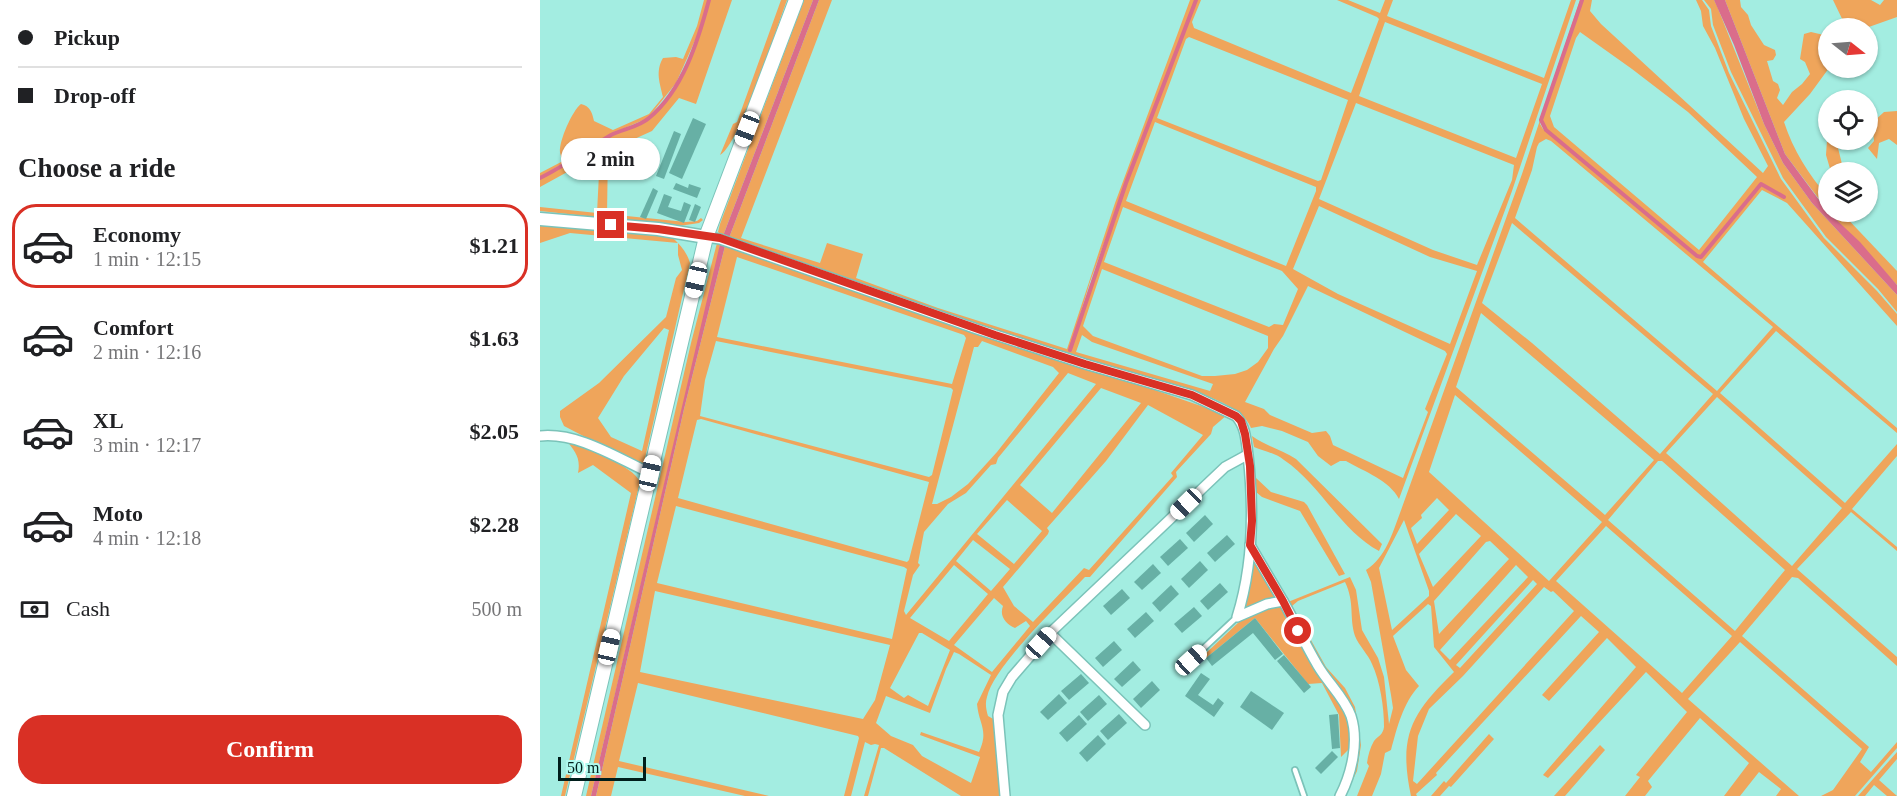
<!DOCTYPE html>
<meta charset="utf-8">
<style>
body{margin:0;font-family:"Times New Roman",serif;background:#f6f6f6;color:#202124;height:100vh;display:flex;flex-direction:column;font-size:22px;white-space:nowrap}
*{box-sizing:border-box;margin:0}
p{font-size:20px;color:#757577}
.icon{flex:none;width:33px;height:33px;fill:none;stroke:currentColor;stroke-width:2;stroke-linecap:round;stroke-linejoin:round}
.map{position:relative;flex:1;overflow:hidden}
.side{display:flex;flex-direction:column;background:#fff;width:540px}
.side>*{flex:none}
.hud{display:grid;align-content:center;height:132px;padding:0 18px;background:#fff}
.needle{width:39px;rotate:107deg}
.buttons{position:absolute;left:1278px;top:18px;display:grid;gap:12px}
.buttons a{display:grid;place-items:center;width:60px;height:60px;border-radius:50%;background:#fff;box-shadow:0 2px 4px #0004;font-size:30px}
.scale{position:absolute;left:18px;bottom:15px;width:88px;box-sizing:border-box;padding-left:6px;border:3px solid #001e1b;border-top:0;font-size:16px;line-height:21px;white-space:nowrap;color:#001e1b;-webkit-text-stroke:4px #b0faef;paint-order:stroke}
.end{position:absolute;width:27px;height:27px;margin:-14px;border:8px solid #d93025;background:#fff;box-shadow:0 0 0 3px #fff}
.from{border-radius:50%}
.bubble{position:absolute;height:42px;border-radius:21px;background:#fff;box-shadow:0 2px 4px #0004;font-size:20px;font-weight:800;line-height:42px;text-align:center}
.car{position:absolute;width:18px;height:36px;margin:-18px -9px;border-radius:8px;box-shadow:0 0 4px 2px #0007;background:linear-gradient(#fff 24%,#345 0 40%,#fff 0 76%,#345 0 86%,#fff 0)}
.hud b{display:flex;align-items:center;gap:21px;height:57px;font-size:22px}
.hud b+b{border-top:2px solid #e0e0e0}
.hud i{width:15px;height:15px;background:#202124}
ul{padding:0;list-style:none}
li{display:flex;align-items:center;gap:18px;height:84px;margin:0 12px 9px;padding:0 6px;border:3px solid transparent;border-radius:24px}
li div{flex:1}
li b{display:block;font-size:22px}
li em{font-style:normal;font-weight:800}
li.on{border-color:#d93025}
li>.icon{width:54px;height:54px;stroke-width:1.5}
h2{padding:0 18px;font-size:27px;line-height:72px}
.pay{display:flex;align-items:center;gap:15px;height:66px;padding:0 18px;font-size:22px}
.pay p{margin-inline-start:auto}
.button{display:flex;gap:12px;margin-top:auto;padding:12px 18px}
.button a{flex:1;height:69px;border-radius:24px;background:#d93025;color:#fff;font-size:24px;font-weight:800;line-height:69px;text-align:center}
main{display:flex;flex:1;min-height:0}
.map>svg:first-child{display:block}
.green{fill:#efa55b;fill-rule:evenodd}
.water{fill:#da6d8b}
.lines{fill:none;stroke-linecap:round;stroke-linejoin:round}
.stream{stroke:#da6d8b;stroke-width:4}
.building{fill:#67b0a5}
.service-casing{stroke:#7bc3b9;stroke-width:8}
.minor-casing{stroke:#7bc3b9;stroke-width:12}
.tertiary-casing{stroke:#7bc3b9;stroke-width:15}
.secondary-casing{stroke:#7bc3b9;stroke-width:16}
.service{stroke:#fff;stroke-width:4.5}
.minor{stroke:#fff;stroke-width:9}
.tertiary{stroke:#fff;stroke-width:12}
.secondary{stroke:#fff;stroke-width:14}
.route{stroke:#d93025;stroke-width:8}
</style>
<main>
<section class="side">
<div class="hud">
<b><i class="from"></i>Pickup</b>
<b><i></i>Drop-off</b>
</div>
<h2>Choose a ride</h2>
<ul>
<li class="on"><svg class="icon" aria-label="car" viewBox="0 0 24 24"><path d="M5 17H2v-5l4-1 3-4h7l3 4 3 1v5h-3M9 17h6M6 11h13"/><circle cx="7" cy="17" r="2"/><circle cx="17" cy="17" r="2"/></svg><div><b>Economy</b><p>1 min · 12:15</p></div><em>$1.21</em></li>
<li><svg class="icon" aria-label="car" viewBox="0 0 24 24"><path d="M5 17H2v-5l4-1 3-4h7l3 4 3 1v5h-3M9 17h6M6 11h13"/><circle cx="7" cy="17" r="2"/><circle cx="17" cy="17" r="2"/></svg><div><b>Comfort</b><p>2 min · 12:16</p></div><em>$1.63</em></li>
<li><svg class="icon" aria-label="car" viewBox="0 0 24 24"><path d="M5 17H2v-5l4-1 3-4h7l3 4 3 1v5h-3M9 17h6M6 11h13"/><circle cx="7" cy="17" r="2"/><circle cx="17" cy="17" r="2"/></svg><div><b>XL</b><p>3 min · 12:17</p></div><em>$2.05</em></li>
<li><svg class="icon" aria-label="car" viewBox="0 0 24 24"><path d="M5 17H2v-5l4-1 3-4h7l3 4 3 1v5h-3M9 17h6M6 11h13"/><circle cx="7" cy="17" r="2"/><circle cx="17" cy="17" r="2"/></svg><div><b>Moto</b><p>4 min · 12:18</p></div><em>$2.28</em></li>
</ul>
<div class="pay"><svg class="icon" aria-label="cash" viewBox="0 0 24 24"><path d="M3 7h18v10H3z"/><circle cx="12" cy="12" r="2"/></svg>Cash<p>500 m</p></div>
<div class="button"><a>Confirm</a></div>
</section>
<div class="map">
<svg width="1357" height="796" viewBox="0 0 1357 796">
<rect width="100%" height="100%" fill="#a3ede1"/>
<!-- green -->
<g class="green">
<path d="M 164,0 L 168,0 L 157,36 L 136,83 L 108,118 L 73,133 L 0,177 L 0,173 L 23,161 C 22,160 20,153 20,152 C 19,141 32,111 41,104 C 50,106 52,112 54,121 L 73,130 L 109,114 L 123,97 C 120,83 115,72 123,58 L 136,57 L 143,59 L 157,26 Z"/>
<path d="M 170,0 L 192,0 L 156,104 L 139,98 L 112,131 L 68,151 L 67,214 L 146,222 L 157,221 L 161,218 L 163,220 L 159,223 L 139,226 L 0,211 L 0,207 L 57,213 L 60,154 L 0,187 L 0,179 C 25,167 47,150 72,136 C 83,130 99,127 110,119 C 144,89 157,41 170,0 Z"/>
<path d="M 241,0 L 247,0 C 237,27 199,145 180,155 L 193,124 L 197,122 Z"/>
<polygon points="264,0 273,0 183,236 178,232 180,224"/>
<path d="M 279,0 L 292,0 L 201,238 L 280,263 L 287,243 L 323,254 L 316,278 L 398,308 L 527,349 L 575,203 L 650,0 L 655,0 L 586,183 L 550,282 L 529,351 L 587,183 L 657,0 L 661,0 L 652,22 L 654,28 L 811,93 L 839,19 L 837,17 L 797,0 L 808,0 L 840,13 L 845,0 L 853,0 L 847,16 L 1004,78 L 1031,0 L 1036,0 L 972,191 L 859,499 C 849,480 825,472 806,461 L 800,461 L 791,466 L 778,456 L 768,442 L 742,431 L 722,426 L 711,428 C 703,404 653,391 630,384 C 576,367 522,353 468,336 C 375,304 283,269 189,238 ZM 845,22 L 1002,84 L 976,158 L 819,96 ZM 649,37 L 808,100 L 781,180 L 778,181 L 617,118 L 646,39 ZM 816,103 L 974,165 L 972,180 L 937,265 L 893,250 L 779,199 ZM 615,122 L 776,187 L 776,191 L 746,266 L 586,201 ZM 779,206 L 890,257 L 937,271 L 910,344 L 798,294 L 753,269 ZM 583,207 L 742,271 L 758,289 L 743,325 L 734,324 L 729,327 L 564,262 ZM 562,269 L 728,336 L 728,348 L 718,362 L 707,370 L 695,374 L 675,376 L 662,376 L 553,336 L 543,326 ZM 768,286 L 905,351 L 907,354 L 885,409 L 888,412 L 863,478 L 793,445 L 790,436 L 786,431 L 772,433 L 730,415 L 724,409 L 705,402 L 734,349 L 743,336 ZM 542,335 L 552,342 L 673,384 L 670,391 L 536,352 Z"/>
<path d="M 1040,0 L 1041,0 L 1000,120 L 1000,124 L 1003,129 L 1157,258 L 1161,258 L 1221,186 L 1245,198 L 1245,197 L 1221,183 L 1160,256 L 1157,255 L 1006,129 L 1002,120 L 1043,0 L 1052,0 L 1050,11 L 1061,24 L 1223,173 L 1228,166 L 1204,119 L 1175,48 L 1163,26 L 1161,11 L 1156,0 L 1162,0 L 1169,10 L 1171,26 L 1189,73 L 1241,179 L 1284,238 L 1337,291 L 1357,314 L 1357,326 L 1247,203 L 1222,190 L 1163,262 L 1357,428 L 1357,433 L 1236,331 L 1180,393 L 1305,503 L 1357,444 L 1357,456 L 1312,509 L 1357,547 L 1357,551 L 1311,512 L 1257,569 L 1357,657 L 1357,666 L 1258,578 L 1252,577 L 1202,636 L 1329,747 L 1320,762 L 1331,772 L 1357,742 L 1357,748 L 1315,796 L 1281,796 L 1293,790 L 1322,749 L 1200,642 L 1148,699 L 1259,796 L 1236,796 L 1241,789 L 1219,772 L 1200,796 L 1184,796 L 1209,763 L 1160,718 L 1108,781 L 1112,787 L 1105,796 L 1085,796 L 1100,777 L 1096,775 L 1147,712 L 1106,672 L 1008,778 L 1003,775 L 1096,667 L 1067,638 L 1009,701 L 1002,695 L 1059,632 L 1041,616 L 896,773 L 897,775 L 876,794 L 877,796 L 871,796 C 858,735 872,713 914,672 L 894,647 L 891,606 L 888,604 L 853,636 L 866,670 L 879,686 C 863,703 857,728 851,750 L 845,753 L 841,774 L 832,796 L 817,796 L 829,766 L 827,763 C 828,755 830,748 834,741 C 838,736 843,735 844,727 C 844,707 840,681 832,664 C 828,654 819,646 815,636 C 809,617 815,603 805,582 L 758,601 L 752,606 L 786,667 L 805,688 L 815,707 L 821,745 L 817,771 L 805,796 L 810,778 L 812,707 L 801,689 L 784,670 L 748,602 L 810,577 L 816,590 L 822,630 L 838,658 L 844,677 L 849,724 L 853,708 L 851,695 L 831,582 L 826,570 C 846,557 852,534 860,513 L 982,174 ZM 1040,32 L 1092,69 L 1148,112 L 1217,177 L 1159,250 L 1014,127 L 1010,116 L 1036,38 ZM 1006,139 L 1011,141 L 1233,327 L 1177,391 L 975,218 L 992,170 L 997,147 L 999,143 ZM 972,223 L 1173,394 L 1120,454 L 992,343 L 942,303 ZM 941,313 L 1114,460 L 1065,515 L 916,387 ZM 915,395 L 1062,522 L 1009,581 L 889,472 ZM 1177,397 L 1302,508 L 1252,566 L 1126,453 ZM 1118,461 L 1122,461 L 1245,570 L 1195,631 L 1068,520 ZM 897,498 L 909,510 L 877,544 L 871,528 L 882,518 L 881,515 ZM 916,514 L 941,536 L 893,587 L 879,554 ZM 864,520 L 889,591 L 889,596 L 852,630 L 839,568 ZM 1066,526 L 1192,636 L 1142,693 L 1016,581 ZM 950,541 L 969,559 L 899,634 L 894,601 L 946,542 ZM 976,565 L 988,577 L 910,660 L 900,650 ZM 993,580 L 997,584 L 920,668 L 916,665 ZM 1004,587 L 1011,592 L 1013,591 L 1034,611 L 877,784 L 873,781 L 878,736 L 889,709 L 923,676 Z"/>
<polygon points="1164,0 1174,0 1177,6 1224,124 1243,163 1272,203 1357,295 1357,312 1338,289 1286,237 1243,178 1191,72 1173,25 1171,9"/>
<path d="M 1185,0 L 1200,0 L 1201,7 L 1208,15 L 1211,25 L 1224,45 L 1235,50 L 1236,55 L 1233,60 L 1227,61 L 1233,81 L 1238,84 L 1240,90 L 1237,98 L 1243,105 L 1252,92 L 1262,84 L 1270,74 L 1265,62 L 1260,59 L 1264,34 L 1271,32 L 1288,36 L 1289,68 L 1270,94 L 1244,122 C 1253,150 1269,175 1288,197 L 1288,211 L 1245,154 Z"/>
<polygon points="1293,0 1331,0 1340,5 1344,0 1357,0 1357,17 1326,28 1305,28 1306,27"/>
<polygon points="1288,103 1288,140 1296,140 1304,172 1291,172 1286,155 1288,125 1281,113"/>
<polygon points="1357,111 1357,145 1349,139 1339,143 1337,159 1328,148 1334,141 1332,123 1344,112"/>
<polygon points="1289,212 1301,212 1357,271 1357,285"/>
<path d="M 0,223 L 132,237 C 140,245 147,252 150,263 L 103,467 L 24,426 L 20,417 L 20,411 L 59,383 L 126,317 L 136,278 L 142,270 L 138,255 L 138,243 L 30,233 L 0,243 ZM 124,328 L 129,330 L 102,451 L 71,437 L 58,418 L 84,376 Z"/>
<polygon points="177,243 180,244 178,257 51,796 46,796 151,343"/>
<path d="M 185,246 L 521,362 L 609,388 L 687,415 L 673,427 L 671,434 L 636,472 L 637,477 L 550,577 L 545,577 C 521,602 454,666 447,697 C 445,703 446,709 448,716 L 455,720 L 463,796 L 421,796 L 344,748 L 341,748 L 328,796 L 324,796 L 339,745 L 335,744 L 331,745 L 325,742 L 311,796 L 304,796 L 319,738 L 318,736 L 98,683 L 79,761 L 229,796 L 205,796 L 78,767 L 71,796 L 56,796 L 144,409 ZM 197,257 L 424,335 L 426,338 L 412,384 L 177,337 ZM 176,341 L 411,388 L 413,390 L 392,475 L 389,477 L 160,416 L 165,380 ZM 442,341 L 513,367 L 519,373 L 457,452 L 428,484 L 411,497 L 397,504 L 392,504 L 434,347 L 438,347 ZM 528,373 L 556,384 L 366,615 L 364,611 L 373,575 L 380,565 L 378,563 L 384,532 L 408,504 L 426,493 L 451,465 L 456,464 L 458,458 ZM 561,388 L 601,403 L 512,513 L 480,485 ZM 608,405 L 663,435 L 631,473 L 633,476 L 549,570 L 544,568 L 493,622 L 474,606 L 463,587 L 508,534 L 509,531 L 507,528 L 566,461 ZM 161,419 L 389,482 L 369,560 L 367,562 L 138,498 L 157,420 ZM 467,500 L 502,531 L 474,564 L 437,534 ZM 136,506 L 364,567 L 367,569 L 352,639 L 117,583 ZM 433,540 L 470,569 L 451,591 L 416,561 ZM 414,565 L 448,594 L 409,641 L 370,618 ZM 115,591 L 350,645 L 335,700 L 323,719 L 100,672 ZM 454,598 L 463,606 C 459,616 466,624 475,628 L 486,621 L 490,626 L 452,672 L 414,645 ZM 379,633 L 382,633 L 410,650 L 388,706 L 368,695 L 364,698 L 350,688 ZM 414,652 L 419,654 L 451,675 L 437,704 C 439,725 449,730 439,752 L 381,732 L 380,735 L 440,757 L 431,783 L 382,756 L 373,745 L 351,736 L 336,723 L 346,696 L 390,713 L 406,669 Z"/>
<path d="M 712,436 C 726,446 742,450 756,459 L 842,544 L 839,551 C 800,530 780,484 744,460 C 735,453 724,451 714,447 Z"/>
<path d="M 26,440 C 42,445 94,466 100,482 L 25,796 L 21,796 L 91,493 L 53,465 L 38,473 C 41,458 35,451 26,440 Z"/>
<polygon points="716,478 731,492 764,502 767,505 805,574 799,576 760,511 722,497 716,492"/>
<polygon points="713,554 735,595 734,598 702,613"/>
<polygon points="740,606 802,705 809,729 810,748 801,757 799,715 782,683 768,684 715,618 666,658 664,655 700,621 716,612"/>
<polygon points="949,734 954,739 911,787 909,786 900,796 891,796 904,781 906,783"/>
<polygon points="1060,745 1065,750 1025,796 1014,796"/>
<polygon points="1357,752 1357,759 1339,780 1357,796 1347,796 1334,785 1325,796 1318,796"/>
</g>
<!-- water -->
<g class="water">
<polygon points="273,0 279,0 189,238 183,236"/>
<polygon points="1174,0 1185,0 1245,154 1288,212 1320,242 1357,285 1357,295 1272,203 1243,163 1224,124 1194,45"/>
<polygon points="180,244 185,246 144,409 56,796 51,796"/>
</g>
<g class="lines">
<!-- stream -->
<g class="stream">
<polyline points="1042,0 1001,120 1006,130 1157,256 1161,257 1221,184 1244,197"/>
<path d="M 0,178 C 25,166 47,149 71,135 C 83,129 99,127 109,118 C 143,90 158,41 169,0"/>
<polyline points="530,350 586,183 656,0"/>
</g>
</g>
<!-- building -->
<g class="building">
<polygon points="153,118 166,124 142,179 129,173"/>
<polygon points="134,131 141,134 124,179 116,176"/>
<polygon points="136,183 148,188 149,184 161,188 157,198 133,189"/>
<polygon points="113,188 118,191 106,219 100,217"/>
<polygon points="124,194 132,197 128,207 141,211 144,202 151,205 144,223 117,213"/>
<polygon points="155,204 161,207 155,222 149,220"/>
<polygon points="665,515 673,524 654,542 646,533"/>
<polygon points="687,535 695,544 675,562 667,553"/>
<polygon points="640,539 648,548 628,566 620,557"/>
<polygon points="660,561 668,570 649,588 641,579"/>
<polygon points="613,564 621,573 602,590 594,582"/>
<polygon points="680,583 688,592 668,610 660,601"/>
<polygon points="631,585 639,594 620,612 612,603"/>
<polygon points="582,589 590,598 571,615 563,606"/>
<polygon points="654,607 662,616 642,633 634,624"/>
<polygon points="606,612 614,621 595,638 587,629"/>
<polygon points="715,618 743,654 735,660 713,633 672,666 666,658"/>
<polygon points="574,641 582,650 563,667 555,658"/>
<polygon points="744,655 771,687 764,693 737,661"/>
<polygon points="593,661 601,670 582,687 574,679"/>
<polygon points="661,673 670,679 658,695 673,705 678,698 684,703 674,717 645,696"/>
<polygon points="541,674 549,683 529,700 521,691"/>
<polygon points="612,681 620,690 601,708 593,699"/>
<polygon points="711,691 744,713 732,730 700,707"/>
<polygon points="519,694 527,703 508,720 500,712"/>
<polygon points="559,695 567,704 548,721 540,712"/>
<polygon points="579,714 587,723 568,740 560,731"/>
<polygon points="798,714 800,748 792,749 789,715"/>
<polygon points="539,715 547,724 527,742 519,733"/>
<polygon points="558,735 566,744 547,762 539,753"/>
<polygon points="792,751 798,757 781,774 775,768"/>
</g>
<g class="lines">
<!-- service casing -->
<g class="service-casing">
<g id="service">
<polyline points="651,660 697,617"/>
<polyline points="755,770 764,796"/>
</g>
</g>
<!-- minor casing -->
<g class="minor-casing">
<g id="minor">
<path d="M 166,237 L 180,239 L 437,329 L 545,364 L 652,395 L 696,416 C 706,427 706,441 708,455 C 714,508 713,566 697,617 L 727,604 L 743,601"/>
<path d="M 0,436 C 38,432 77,458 110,473"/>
<path d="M 710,545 C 721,564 732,582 743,601 C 755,622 765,644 778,666 C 788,683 804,697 811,716 C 819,741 812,773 800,796"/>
<polyline points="510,633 605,725"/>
<polyline points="465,796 458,715 463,692 472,677 510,633 685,467 707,455"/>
</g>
</g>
<!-- tertiary casing -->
<g class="tertiary-casing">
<polyline id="tertiary" points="0,219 118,229 166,237"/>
</g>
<!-- secondary casing -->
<g class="secondary-casing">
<polyline id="secondary" points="34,796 166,237 256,0"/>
</g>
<!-- service -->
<use href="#service" class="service"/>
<!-- minor -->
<use href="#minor" class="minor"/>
<!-- tertiary -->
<use href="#tertiary" class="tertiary"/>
<!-- secondary -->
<use href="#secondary" class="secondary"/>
</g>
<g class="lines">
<!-- route -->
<polyline class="route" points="71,225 118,229 180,238 455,335 545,364 652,395 696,416 701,421 705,434 710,466 712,521 710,545 743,601 758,631"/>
</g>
</svg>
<div class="buttons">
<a><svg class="needle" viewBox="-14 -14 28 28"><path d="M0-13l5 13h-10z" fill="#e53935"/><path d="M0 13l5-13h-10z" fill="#757577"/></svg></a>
<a><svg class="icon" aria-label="locate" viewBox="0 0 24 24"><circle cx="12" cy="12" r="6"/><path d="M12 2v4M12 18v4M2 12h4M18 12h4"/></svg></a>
<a><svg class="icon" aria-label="layers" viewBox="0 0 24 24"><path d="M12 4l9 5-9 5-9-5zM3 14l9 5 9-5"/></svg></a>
</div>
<div class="scale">50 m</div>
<i class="end from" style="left:758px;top:631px"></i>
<i class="end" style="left:71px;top:225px"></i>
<div class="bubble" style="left:21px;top:138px;width:99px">2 min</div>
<i class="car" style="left:207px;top:129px;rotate:201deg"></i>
<i class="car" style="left:156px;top:280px;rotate:193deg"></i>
<i class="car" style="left:110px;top:473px;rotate:13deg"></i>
<i class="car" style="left:646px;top:504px;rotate:226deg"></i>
<i class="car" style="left:501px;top:643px;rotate:42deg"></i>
<i class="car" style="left:69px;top:647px;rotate:13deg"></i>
<i class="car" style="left:651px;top:660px;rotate:48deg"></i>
</div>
</main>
